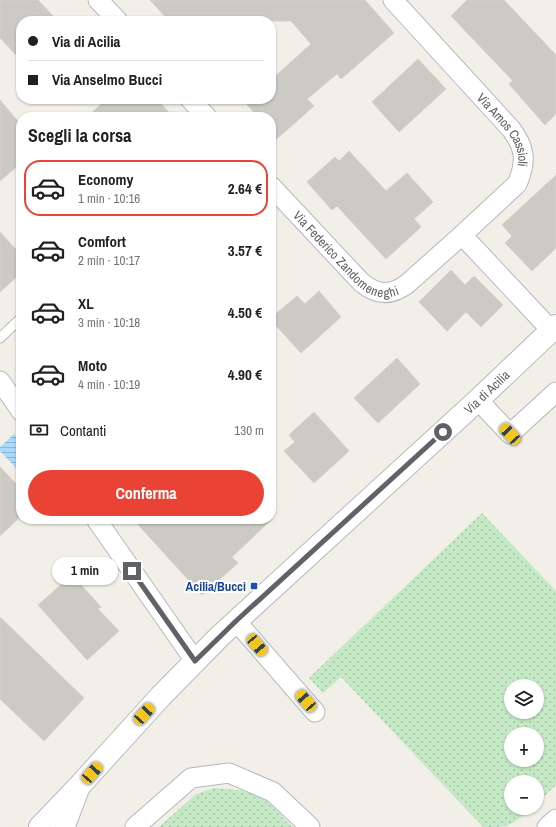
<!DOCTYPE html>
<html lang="it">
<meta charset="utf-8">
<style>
body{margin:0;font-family:"Archivo Narrow",sans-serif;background:#f6f6f6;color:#202124;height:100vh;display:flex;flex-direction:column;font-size:15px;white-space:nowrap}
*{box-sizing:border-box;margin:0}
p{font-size:13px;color:#757577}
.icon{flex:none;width:22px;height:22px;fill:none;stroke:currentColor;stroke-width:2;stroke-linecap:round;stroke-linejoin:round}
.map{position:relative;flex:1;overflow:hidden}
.panel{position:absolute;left:16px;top:112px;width:260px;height:412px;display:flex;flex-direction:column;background:#fff;border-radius:16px;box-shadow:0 1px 3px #0004}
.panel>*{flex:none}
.banner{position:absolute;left:16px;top:16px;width:260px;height:88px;border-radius:16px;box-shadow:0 1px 3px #0004;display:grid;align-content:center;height:88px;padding:0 12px;background:#fff}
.tools{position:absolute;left:504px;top:679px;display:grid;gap:8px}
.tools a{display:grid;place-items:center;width:40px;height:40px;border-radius:50%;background:#fff;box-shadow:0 1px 3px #0004;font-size:20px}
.end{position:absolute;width:18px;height:18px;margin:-9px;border:5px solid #5f6368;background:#fff;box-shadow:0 0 0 2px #fff}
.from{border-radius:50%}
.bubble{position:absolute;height:28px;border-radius:14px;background:#fff;box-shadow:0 1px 3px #0004;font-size:13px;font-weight:800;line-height:28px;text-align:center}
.car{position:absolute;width:12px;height:24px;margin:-12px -6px;border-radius:5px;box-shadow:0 0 3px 1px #0007;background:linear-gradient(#f5c518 24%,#345 0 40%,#f5c518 0 76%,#345 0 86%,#f5c518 0)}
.banner b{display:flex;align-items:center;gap:14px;height:38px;font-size:15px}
.banner b+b{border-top:1px solid #e0e0e0}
.banner i{width:10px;height:10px;background:#202124}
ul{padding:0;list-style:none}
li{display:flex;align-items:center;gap:12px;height:56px;margin:0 8px 6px;padding:0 4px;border:2px solid transparent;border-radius:16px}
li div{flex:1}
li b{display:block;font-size:15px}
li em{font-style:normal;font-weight:800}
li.on{border-color:#ea4335}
li>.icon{width:36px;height:36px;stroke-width:1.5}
h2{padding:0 12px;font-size:18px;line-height:48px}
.pay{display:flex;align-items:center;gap:10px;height:44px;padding:0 12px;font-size:15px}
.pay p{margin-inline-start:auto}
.primary-button{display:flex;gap:8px;margin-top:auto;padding:8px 12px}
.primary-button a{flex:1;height:46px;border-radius:24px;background:#ea4335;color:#fff;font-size:16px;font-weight:800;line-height:46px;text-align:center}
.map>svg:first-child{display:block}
.grass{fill:url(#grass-dots);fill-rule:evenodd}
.water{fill:url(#water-rules)}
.building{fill:#cccac5;stroke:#d6d1c6}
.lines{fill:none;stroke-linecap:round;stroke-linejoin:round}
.lane-casing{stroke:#b5b8bc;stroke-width:11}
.street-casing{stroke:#b5b8bc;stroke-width:21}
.secondary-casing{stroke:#b6babf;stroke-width:24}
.lane{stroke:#fff;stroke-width:9}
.street{stroke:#fff;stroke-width:19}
.secondary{stroke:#fff;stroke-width:22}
.route{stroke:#5f6368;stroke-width:5}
.transit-dot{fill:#1a4fb4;stroke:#fff;stroke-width:1.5}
.labels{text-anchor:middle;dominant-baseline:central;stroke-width:4;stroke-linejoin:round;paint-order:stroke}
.street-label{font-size:13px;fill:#5f6368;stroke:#fff}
.transit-label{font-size:13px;font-weight:bold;fill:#164399;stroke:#fff;text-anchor:end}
</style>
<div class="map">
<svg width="556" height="827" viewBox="0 0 556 827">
<defs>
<pattern id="grass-dots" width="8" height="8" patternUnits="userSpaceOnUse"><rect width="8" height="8" fill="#c5e8c5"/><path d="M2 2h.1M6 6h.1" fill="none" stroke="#a3c0a4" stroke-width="1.8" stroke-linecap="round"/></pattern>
<pattern id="water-rules" width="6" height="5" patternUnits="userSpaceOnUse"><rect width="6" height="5" fill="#aadaff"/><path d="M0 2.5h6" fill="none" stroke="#8eb4d2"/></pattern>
</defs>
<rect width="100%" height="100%" fill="#f1efe8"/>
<!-- grass -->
<g class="grass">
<path d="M 482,513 L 556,591 L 556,785 L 537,803 L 537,782 L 511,782 L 511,808 L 532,808 C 526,814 513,824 506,826 C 498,827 491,827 483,827 L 341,677 L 323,693 L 309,678 ZM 511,686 L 537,686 L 537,712 L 511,712 ZM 511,734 L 537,734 L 537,760 L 511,760 Z"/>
<path d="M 214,788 C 230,789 252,790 265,800 C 275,808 283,818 292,827 L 159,827 L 196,794 Z"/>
</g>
<!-- water -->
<polygon class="water" points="14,434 21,444 21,465 16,468 0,451 0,447"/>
<!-- building -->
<g class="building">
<polygon points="0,0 38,0 58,21 21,21 21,60 0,38"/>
<polygon points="150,0 365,0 394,33 341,79 337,74 307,99 314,106 271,144 271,117 258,117 242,99 271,99 271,80 311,44 291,21 169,21"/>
<polygon points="467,0 504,0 556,55 556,114 545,125 509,84 513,81 451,16"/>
<polygon points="418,59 446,89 399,132 372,102"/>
<polygon points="107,99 157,99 173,117 87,117"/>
<polygon points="0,100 21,125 21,163 0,181"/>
<polygon points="349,151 386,191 407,173 433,202 414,219 421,227 386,259 337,206 332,210 307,182 335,157 339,161"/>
<polygon points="556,175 556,248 532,271 505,243 512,236 502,225"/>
<polygon points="0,232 21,255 21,273 0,292"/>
<polygon points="451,270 465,285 474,276 503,305 481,327 466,312 447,331 419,302"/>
<polygon points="319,291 341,317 301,353 271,320 271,318 297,296 305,304"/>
<polygon points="397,358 420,384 378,423 354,398"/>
<polygon points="314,412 349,451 314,483 284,451 295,442 289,435"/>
<polygon points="0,467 21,489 21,516 0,536"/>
<polygon points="133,519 272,519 232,557 238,563 202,595"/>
<polygon points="72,575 101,607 98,609 119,631 87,660 38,605"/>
<polygon points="0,617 84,698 44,741 0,699"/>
</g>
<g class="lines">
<!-- lane casing -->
<g class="lane-casing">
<polyline id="lane" points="0,338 21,318"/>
</g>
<!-- street casing -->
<g class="street-casing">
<g id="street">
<polyline points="98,0 118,21"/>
<path id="s1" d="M 393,0 L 511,129 C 525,147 527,162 517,184 L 462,235 L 551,330"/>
<polyline points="190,99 207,117"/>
<path id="s2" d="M 271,186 L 361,282 C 376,295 391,296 407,284 L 462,235"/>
<polyline points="0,381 21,411"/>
<polyline points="478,400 510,434 556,392"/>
<polyline points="96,519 195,661"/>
<polyline points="236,621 315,712"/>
<polyline points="65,827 81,785"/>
<polyline points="135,827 191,778 229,773 273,792 310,827"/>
<polyline points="547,827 556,819"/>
</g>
</g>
<!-- secondary casing -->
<g class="secondary-casing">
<g id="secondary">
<path id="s3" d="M 40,827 L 82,783 L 161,696 L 220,636 L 478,400 L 556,326"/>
</g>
</g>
<!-- lane -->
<use href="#lane" class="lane"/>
<!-- street -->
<use href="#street" class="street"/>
<!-- secondary -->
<use href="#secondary" class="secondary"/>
</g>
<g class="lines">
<!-- route -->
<polyline class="route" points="132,571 195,661 236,621 443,432"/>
</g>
<!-- markers -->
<rect class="transit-dot" x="250" y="582" width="8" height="8" rx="2"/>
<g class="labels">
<!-- street labels -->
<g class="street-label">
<text stroke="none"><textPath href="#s1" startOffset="172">Via Amos Cassioli</textPath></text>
<text stroke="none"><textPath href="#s2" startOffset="104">Via Federico Zandomeneghi</textPath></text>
<text stroke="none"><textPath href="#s3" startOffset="624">Via di Acilia</textPath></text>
</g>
<!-- transit labels -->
<g class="transit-label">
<text x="246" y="586">Acilia/Bucci</text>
</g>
</g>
</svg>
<div class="tools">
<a><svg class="icon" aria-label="layers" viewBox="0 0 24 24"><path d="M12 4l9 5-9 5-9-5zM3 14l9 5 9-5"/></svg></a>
<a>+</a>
<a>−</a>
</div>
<i class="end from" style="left:443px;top:432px"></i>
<i class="end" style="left:132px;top:571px"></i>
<div class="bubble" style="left:52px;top:557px;width:66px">1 min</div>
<i class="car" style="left:510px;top:434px;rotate:317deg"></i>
<i class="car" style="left:257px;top:645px;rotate:140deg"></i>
<i class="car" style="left:306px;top:701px;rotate:319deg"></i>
<i class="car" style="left:144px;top:714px;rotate:43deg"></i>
<i class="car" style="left:92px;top:773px;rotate:42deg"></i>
<div class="banner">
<b><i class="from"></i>Via di Acilia</b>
<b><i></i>Via Anselmo Bucci</b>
</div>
<section class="panel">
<h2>Scegli la corsa</h2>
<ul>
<li class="on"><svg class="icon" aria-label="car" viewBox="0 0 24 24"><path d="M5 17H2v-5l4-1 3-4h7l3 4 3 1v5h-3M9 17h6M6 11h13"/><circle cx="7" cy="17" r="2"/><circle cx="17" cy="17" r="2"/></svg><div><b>Economy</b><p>1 min · 10:16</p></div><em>2.64 €</em></li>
<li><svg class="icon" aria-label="car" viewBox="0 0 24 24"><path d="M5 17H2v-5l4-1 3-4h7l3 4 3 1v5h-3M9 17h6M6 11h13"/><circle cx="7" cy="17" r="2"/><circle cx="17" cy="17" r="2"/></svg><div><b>Comfort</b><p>2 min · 10:17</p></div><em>3.57 €</em></li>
<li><svg class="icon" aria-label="car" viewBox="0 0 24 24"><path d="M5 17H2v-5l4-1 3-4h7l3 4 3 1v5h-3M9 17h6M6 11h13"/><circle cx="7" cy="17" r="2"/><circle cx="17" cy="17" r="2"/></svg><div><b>XL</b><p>3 min · 10:18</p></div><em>4.50 €</em></li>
<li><svg class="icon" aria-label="car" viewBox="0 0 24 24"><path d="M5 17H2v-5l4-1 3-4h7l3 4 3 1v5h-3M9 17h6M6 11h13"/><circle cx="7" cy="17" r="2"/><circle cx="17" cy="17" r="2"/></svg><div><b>Moto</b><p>4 min · 10:19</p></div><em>4.90 €</em></li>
</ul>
<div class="pay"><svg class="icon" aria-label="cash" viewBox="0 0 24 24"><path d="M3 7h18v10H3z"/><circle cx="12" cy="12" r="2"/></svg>Contanti<p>130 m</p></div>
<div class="primary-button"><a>Conferma</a></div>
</section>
</div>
